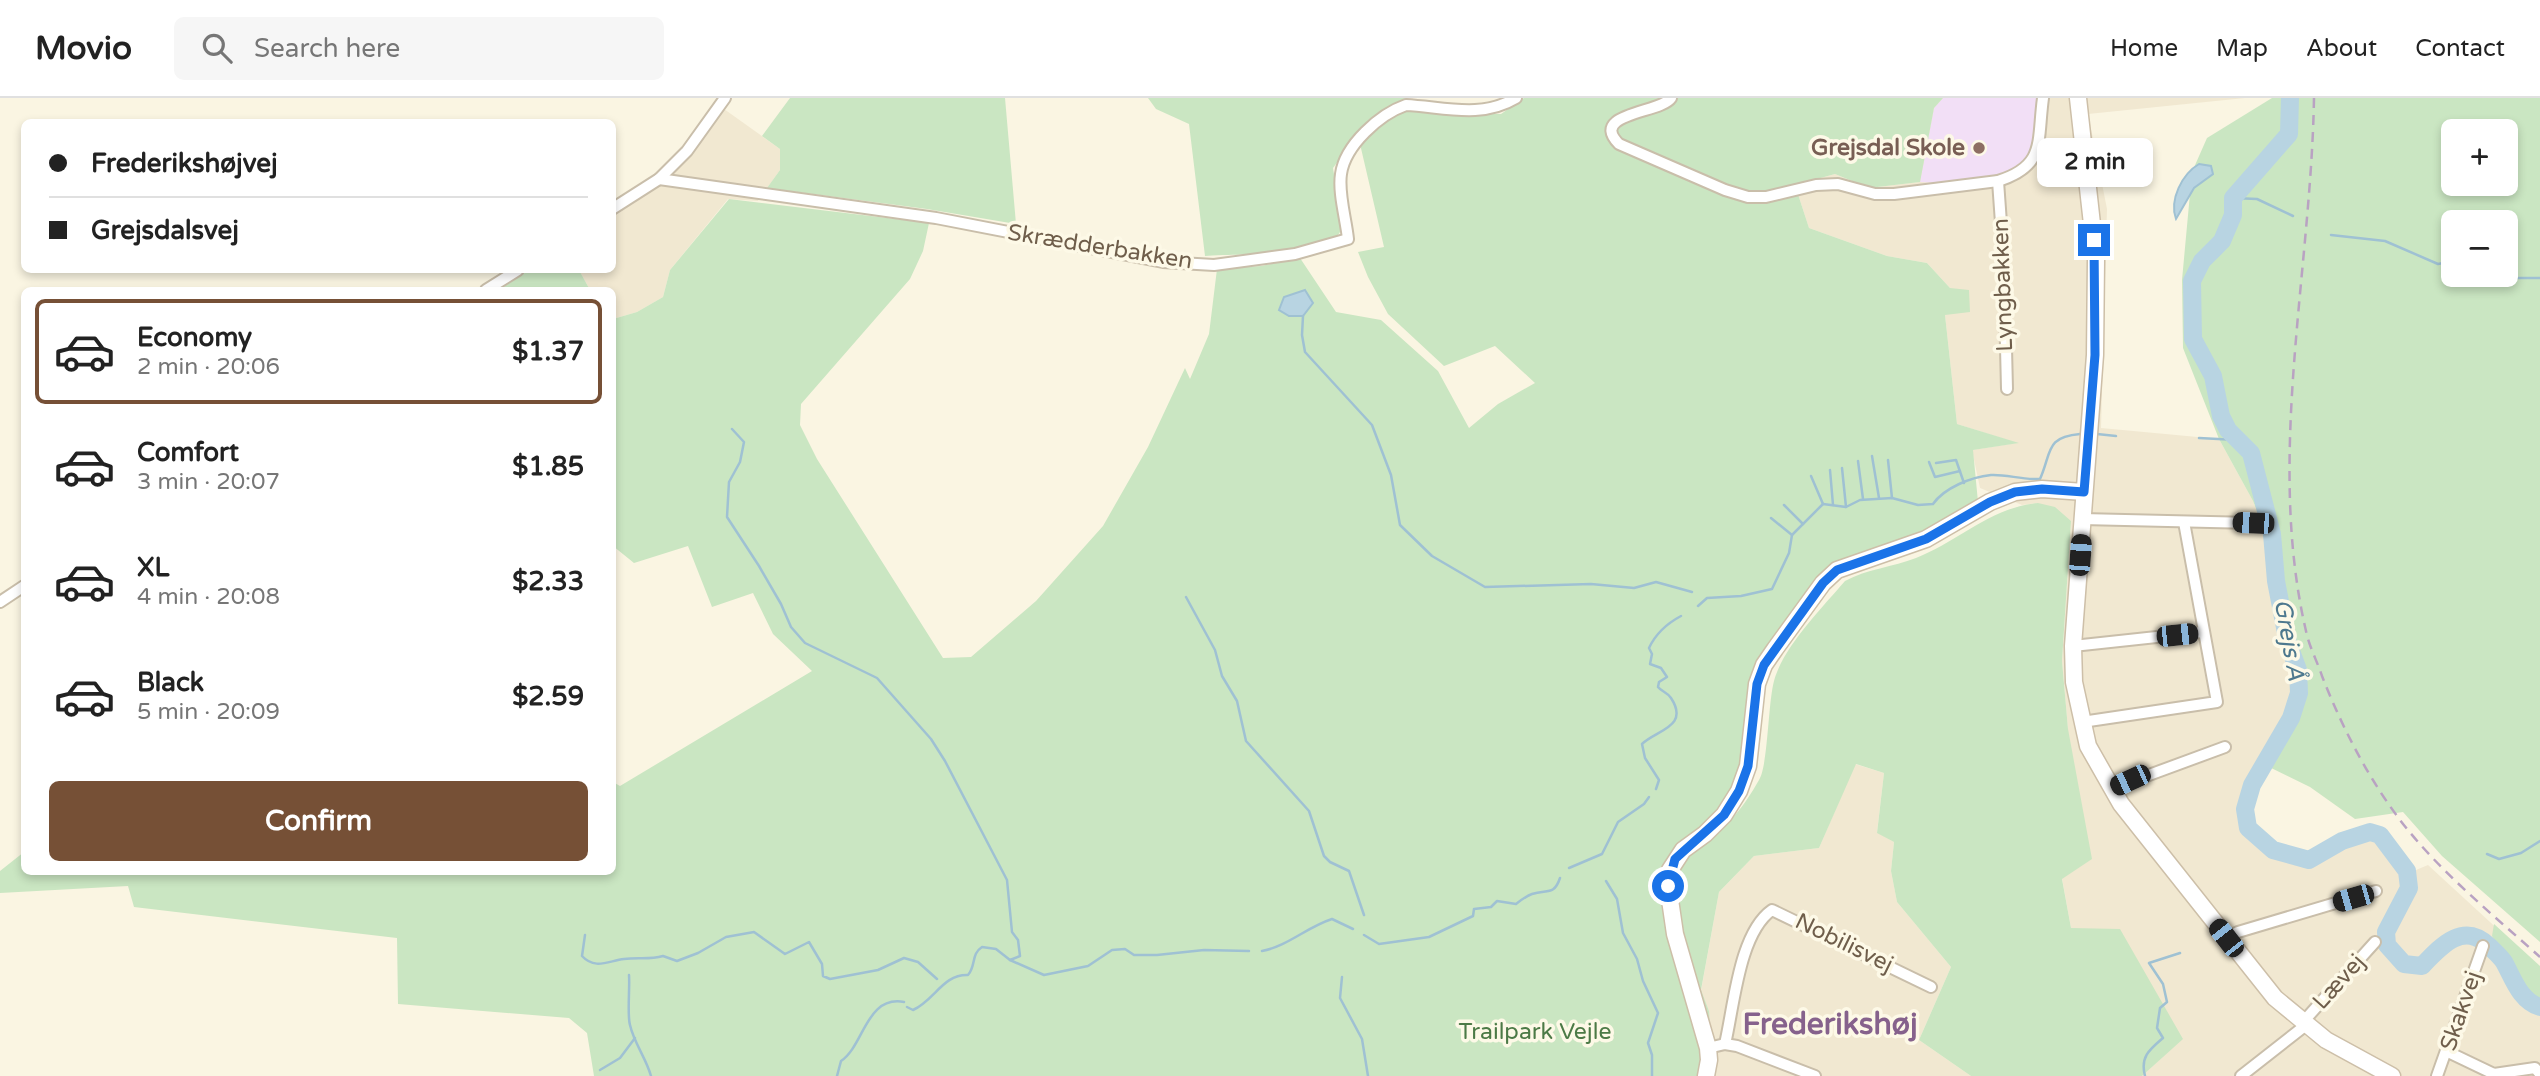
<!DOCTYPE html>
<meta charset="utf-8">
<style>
body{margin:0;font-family:"Varela Round",sans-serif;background:#f6f6f6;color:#222;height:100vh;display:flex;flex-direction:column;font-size:26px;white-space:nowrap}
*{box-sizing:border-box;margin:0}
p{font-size:23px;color:#767676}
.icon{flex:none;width:38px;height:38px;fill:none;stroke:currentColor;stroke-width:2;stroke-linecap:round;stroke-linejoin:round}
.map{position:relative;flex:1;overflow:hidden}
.side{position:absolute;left:21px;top:189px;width:595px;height:588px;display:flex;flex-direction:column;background:#fff;border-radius:10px;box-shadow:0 4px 10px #0003}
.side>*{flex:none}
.hud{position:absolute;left:21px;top:21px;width:595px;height:154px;border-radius:10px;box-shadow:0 4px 10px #0003;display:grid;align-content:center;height:154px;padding:0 28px;background:#fff}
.tools{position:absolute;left:2441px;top:21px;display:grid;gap:14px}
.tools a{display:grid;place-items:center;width:77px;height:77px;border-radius:10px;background:#fff;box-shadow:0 4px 10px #0003;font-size:35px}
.end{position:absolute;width:32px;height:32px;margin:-16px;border:9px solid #1a73e8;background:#fff;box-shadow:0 0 0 4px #fff}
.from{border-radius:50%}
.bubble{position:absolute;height:49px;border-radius:10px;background:#fff;box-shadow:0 4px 10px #0003;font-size:23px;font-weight:700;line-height:49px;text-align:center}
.car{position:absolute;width:21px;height:42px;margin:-21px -10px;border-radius:9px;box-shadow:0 0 5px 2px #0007;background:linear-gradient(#222 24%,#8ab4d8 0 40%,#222 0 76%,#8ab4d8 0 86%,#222 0)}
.hud b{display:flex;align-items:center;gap:24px;height:66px;font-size:26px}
.hud b+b{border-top:2px solid #e0e0e0}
.hud i{width:18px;height:18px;background:#222}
ul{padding:12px 0 0;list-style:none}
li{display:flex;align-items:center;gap:21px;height:105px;margin:0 14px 10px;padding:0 14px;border:4px solid transparent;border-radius:10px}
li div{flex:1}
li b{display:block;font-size:26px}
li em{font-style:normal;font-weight:700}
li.on{border-color:#765036}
li>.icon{width:63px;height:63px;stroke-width:1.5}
.action{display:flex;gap:14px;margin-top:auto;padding:14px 28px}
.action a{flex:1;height:80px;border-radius:10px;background:#765036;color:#fff;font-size:28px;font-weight:700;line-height:80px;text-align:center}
header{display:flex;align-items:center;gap:42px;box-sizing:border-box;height:98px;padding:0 35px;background:#fff;border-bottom:2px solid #e0e0e0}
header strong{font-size:33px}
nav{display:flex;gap:38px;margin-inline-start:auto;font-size:24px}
.search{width:490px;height:63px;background:#f6f6f6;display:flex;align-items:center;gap:18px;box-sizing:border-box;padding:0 24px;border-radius:10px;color:#767676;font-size:26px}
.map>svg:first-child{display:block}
.residential{fill:#f1e8d1}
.education{fill:#f2dff6}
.green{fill:#cae6c2;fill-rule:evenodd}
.water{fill:#b8d4e2;stroke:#9fc1d3;stroke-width:2}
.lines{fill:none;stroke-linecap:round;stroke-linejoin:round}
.stream{stroke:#9fc1d3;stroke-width:2.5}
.river{stroke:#b8d4e2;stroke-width:18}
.street-casing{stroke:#c9beaa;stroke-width:14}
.secondary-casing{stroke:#cdbfa8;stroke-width:19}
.street{stroke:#fff;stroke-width:10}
.secondary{stroke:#fff;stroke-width:16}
.rail{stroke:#b9a2c2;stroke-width:2.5;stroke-dasharray:10 7;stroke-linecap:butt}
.route{stroke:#1a73e8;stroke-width:9}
.education-dot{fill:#8d6e63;stroke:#fdf9e7;stroke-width:2.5}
.labels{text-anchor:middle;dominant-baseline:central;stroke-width:7;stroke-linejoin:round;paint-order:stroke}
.education-label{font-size:23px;font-weight:bold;fill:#785e54;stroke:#fdf9e7;text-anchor:end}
.street-label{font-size:23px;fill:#6f5e4b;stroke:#fdf9e7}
.park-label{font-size:23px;fill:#4c7a46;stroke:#fdf9e7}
.water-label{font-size:24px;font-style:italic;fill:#4d788e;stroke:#fdf9e7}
.district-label{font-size:30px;font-weight:bold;fill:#86628c;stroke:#fdf9e7}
</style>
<header>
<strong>Movio</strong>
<div class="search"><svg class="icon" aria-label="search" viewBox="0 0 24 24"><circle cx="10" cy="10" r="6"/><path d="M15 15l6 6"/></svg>Search here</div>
<nav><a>Home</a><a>Map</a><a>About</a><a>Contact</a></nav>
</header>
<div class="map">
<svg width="2540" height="978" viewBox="0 0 2540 978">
<rect width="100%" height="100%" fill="#faf5e2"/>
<!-- residential -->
<g class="residential">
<polygon points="1943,0 2245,0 2088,16 2107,111 2101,330 2219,341 2253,403 2267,438 2284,546 2295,582 2292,605 2259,664 2243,698 2239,717 2249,740 2282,760 2303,768 2355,744 2376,739 2389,751 2404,777 2428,767 2540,870 2540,978 2142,978 2182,941 2071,830 2062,780 2068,631 2062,563 2071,423 2038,405 2022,407 1980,390 1972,352 2017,345 1957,326 1945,217 1950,190 1927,165 1887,158 1809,130 1795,87 1835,76 1869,90 1919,84 1934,10"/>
<polygon points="724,11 780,51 780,72 758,103 728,101 670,172 663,199 637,214 613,221 612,192 590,192 579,172 612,172 613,116 655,89 689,54"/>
<polygon points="1855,666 1884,675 1877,734 1894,744 1891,773 1897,804 1951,869 1919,942 1971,978 1698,978 1701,970 1709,913 1701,893 1719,794 1754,758 1819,750"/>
</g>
<!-- education -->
<polygon class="education" points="1943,0 2037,0 2030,61 2008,75 1992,78 1938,85 1920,84 1934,10"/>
<!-- green -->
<g class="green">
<polygon points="790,0 1005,0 1016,126 927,111 767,90 780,72 780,51 762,38"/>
<path d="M 1148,0 L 1408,0 L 1364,28 L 1333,70 C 1335,84 1345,122 1340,134 C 1329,157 1230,156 1205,158 L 1189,26 L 1156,11 Z"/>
<polygon points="1524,0 1943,0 1934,10 1920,84 1869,90 1835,76 1795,87 1809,130 1887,158 1927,165 1950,190 1969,192 1970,214 1945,217 1957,326 2019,345 1973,352 1978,404 1925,435 1836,467 1762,559 1741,670 1729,701 1666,766 1701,946 1701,971 1698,978 594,978 587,935 569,920 398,906 397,840 134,809 128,788 0,795 0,773 24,754 24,774 612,774 613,684 620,688 812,573 773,536 753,495 712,509 688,448 634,465 613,448 613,221 637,214 663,199 670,172 729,101 929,125 923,153 910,181 801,306 800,327 817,361 943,560 971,559 1036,503 1103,428 1148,349 1185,270 1190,281 1209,236 1217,171 1261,168 1300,160 1336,214 1381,222 1438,273 1469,330 1498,306 1535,285 1495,248 1444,268 1388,216 1368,179 1358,154 1384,149 1360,46 1376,29 1400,13 1501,16"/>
<path d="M 2272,0 L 2540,0 L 2540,844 L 2442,758 L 2403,714 L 2355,721 L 2310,689 L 2259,664 L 2292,605 L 2295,582 L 2284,546 L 2267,438 L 2253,403 L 2219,341 L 2183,250 L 2182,182 L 2192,74 L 2207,40 ZM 2454,33 L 2506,33 L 2506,86 L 2454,86 ZM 2454,124 L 2506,124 L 2506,177 L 2454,177 Z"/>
<polygon points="529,172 579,172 590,192 499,192"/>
<path d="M 2038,405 L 2055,409 L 2071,423 L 2062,563 L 2068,631 L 2092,761 L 2062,781 L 2071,830 L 2120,831 L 2183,941 L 2142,978 L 1971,978 L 1919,942 L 1951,869 L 1897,804 L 1891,773 L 1894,744 L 1877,735 L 1884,675 L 1856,666 L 1819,750 L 1754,758 L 1719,794 L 1701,892 L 1709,913 L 1710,931 C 1697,888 1674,832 1675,787 C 1675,754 1715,738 1735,717 C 1744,707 1752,694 1759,682 C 1768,668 1768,605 1774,583 C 1783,549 1822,510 1845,483 C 1867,471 1893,469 1916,460 C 1959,443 1991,409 2038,405 Z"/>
<path d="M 2494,826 L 2540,868 L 2540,902 C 2517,894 2506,857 2492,838 Z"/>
</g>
<!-- water -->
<g class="water">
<path d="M 2199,66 L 2211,68 L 2213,76 L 2194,90 L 2176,121 C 2169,102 2182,76 2199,66 Z"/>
<polygon points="1305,192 1313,205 1303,218 1289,218 1279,212 1284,199"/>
</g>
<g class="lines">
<!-- stream -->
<g class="stream">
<polyline points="2233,100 2257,101 2293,118"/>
<polyline points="2331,137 2385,143 2438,166 2454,163"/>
<polyline points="2494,177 2503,180 2540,180"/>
<polyline points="1303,218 1302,237 1305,254 1372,327 1391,377 1400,427 1432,458 1485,489 1591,486 1634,490 1656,484 1692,494"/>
<polyline points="732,331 744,344 740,364 729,384 727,419 759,468 781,506 791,529 805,545 877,580 931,641 945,663 1007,782 1012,834 1018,842 1020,858 1010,862"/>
<polyline points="2097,336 2116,338"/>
<polyline points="2199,340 2237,342"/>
<polyline points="1872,358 1879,400"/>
<polyline points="1888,362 1892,400"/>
<polyline points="1858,363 1863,401"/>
<polyline points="1929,364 1935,379 1960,373"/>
<polyline points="1936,365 1956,362 1964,385"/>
<polyline points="1842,370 1846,409"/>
<polyline points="1830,372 1833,407"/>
<polyline points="1811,378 1823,406"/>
<polyline points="1784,407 1803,426"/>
<polyline points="1771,420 1792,437"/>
<polyline points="1186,499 1215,552 1222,578 1237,603 1246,643 1309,713 1324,758 1330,764 1349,773 1364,817"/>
<path d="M 1698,508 L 1707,500 L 1741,498 L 1772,491 L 1789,455 L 1792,437 L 1823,406 L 1846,409 L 1860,402 L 1892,400 L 1918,407 L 1933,406 C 1944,390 1971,379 1991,377 C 2005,376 2023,382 2040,381 C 2052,354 2045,339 2080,336"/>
<path d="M 1656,691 L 1659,682 L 1645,660 L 1642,646 C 1656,632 1690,629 1671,600 C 1667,594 1662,594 1658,589 L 1659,584 L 1667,579 L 1661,570 L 1650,566 L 1652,556 L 1649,550 C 1656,535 1666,526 1681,518"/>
<polyline points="2487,756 2499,761 2521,755 2540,743"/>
<polyline points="1569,770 1602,756 1618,724 1644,706 1649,699"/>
<polyline points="1606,783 1617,801 1623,835 1637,861 1643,883 1658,915 1648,945 1652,957 1652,978"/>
<path d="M 585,837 L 582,858 C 595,872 608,863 624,861 C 638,859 649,862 663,858 L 677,863 L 698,855 L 726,839 L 754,834 L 785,856 L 809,844 L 822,866 L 823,878 L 830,881 L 878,872 L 904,860 L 918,864 L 937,881"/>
<path d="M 1364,837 L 1379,846 L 1429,839 L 1473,818 L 1474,811 L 1491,809 L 1497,803 L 1516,806 C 1521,802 1526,798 1532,796 C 1547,791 1554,798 1560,780"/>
<path d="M 1262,853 C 1288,848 1307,829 1332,821 L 1353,831"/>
<path d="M 629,877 C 630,891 627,917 630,927 C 634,945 646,960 651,978"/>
<polyline points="1342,879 1340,900 1362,941 1368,978"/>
<path d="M 907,909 L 913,912 C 935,902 943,876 968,877 C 976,868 971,856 982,849 L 996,851 L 1010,862 L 1044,877 L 1088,868 L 1112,852 L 1125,851 L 1134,857 L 1157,857 L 1204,852 L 1249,853"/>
<polyline points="600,972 620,960 635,940"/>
<path d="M 837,978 L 841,963 C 864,948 866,897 904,904"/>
<path d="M 2145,978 C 2140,959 2149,952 2163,940 L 2157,930 L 2160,910 L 2167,904 L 2163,886 L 2149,865 L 2180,855"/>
</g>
<!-- river -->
<path class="river" d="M 2290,0 L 2289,36 L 2233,100 L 2233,117 L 2222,143 L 2202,163 L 2192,183 L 2193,241 L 2213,278 L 2221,318 L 2228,332 L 2251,355 L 2272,436 L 2276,483 L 2288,545 L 2298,572 L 2299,595 L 2291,620 L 2252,687 L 2245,711 L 2248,730 L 2273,752 L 2309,762 L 2342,743 L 2370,734 L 2380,737 L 2407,773 L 2409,790 L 2386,834 L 2387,847 L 2404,866 L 2422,868 C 2441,848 2463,823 2489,848 C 2494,853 2500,858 2504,864 C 2513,880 2520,903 2540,909"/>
<!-- street casing -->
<g class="street-casing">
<g id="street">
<path d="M 1671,0 C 1661,15 1588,15 1619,46 L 1725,92 L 1748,99 L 1766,99 L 1816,87 L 1838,86 L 1875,96 L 1894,96 L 1998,83 C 2046,68 2037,44 2043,0"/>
<path d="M 659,81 L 936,120 L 1163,164 L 1214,167 L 1295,156 L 1348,141 C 1346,121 1338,95 1341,76 C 1345,47 1380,16 1406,7 C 1444,9 1481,21 1516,0"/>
<polyline points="1998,83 2004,167 2007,291"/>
<polyline points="612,111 659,81 687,53 725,0"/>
<polyline points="486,192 518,172"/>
<polyline points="2082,421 2253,425"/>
<polyline points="0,504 24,488"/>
<polyline points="2073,548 2203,534"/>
<polyline points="2082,624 2217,604 2184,424"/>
<polyline points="2111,691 2225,649"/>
<polyline points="2226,840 2238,834 2376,793"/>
<polyline points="2303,924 2375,844"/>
<path d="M 1725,946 C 1734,908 1739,835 1772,812 L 1931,889"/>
<polyline points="1708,950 1725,946 1737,948 1815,978"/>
<polyline points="2448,954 2494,976 2535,970 2540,976"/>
<polyline points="2241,978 2306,927"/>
<polyline points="2437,978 2483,848"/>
</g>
</g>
<!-- secondary casing -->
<g class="secondary-casing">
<g id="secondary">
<polyline points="2078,0 2096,162 2095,257 2073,548 2074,584 2088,648 2121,706 2275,900 2326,942 2392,978"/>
<polyline points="1706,978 1709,962 1708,950 1675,836 1668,788 1670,772 1683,752 1705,736 1724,717 1739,693 1748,668 1757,586 1764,567 1775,551 1823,485 1837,472 1926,441 1990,404 2015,394 2042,391 2084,394"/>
</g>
</g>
<!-- street -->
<use href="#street" class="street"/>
<!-- secondary -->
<use href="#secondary" class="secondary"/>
<!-- rail -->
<path class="rail" d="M 2314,0 C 2311,174 2266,362 2306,533 C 2309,548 2317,563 2322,578 C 2342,629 2367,678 2400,722 C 2439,773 2492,816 2540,859"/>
</g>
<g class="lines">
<!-- route -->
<polyline class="route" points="1668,788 1675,761 1724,717 1739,693 1748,668 1757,586 1764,567 1823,485 1837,472 1926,441 1990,404 2015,394 2042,391 2084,394 2095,257 2094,142"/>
</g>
<!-- markers -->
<circle class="education-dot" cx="1979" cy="50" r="7"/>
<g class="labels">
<!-- education labels -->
<g class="education-label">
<text x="1965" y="50">Grejsdal Skole</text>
</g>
<!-- street labels -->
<g class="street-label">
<text transform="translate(1100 149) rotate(9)">Skrædderbakken</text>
<text transform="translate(2003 187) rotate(-92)">Lyngbakken</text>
<text transform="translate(1844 845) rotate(26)">Nobilisvej</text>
<text transform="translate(2339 884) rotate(-48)">Lævej</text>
<text transform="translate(2461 913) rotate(-71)">Skakvej</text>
</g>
<!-- park labels -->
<g class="park-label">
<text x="1535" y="934">Trailpark Vejle</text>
</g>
<!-- water labels -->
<g class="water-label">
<text transform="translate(2289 542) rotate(80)">Grejs Å</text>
</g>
<!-- district labels -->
<g class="district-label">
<text x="1830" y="926">Frederikshøj</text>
</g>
</g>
</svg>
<div class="tools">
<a>+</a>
<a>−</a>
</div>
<i class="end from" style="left:1668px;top:788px"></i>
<i class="end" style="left:2094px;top:142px"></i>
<div class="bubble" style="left:2037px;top:40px;width:116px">2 min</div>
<i class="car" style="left:2253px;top:425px;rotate:272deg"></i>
<i class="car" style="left:2080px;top:457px;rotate:4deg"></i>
<i class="car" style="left:2177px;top:537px;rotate:84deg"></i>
<i class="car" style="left:2130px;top:682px;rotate:245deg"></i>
<i class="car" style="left:2353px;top:800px;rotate:254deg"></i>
<i class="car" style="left:2226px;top:840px;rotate:322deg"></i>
<div class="hud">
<b><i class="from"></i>Frederikshøjvej</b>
<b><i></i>Grejsdalsvej</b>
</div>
<section class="side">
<ul>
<li class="on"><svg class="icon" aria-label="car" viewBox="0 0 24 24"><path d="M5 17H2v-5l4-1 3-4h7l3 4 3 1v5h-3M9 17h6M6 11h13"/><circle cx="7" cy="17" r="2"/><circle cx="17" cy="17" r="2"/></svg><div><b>Economy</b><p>2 min · 20:06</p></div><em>$1.37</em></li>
<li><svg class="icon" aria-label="car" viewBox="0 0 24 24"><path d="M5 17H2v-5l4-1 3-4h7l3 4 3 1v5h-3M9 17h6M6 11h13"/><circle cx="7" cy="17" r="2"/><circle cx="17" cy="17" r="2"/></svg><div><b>Comfort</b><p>3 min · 20:07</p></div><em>$1.85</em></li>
<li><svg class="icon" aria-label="car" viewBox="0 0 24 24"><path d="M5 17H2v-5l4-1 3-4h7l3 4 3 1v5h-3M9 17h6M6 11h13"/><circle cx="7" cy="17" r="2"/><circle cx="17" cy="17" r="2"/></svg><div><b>XL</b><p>4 min · 20:08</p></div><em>$2.33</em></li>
<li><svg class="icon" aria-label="car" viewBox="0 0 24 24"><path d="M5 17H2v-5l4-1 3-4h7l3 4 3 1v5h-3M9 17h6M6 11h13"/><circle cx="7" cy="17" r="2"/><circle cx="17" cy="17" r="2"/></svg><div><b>Black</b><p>5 min · 20:09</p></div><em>$2.59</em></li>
</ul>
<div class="action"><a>Confirm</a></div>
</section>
</div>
